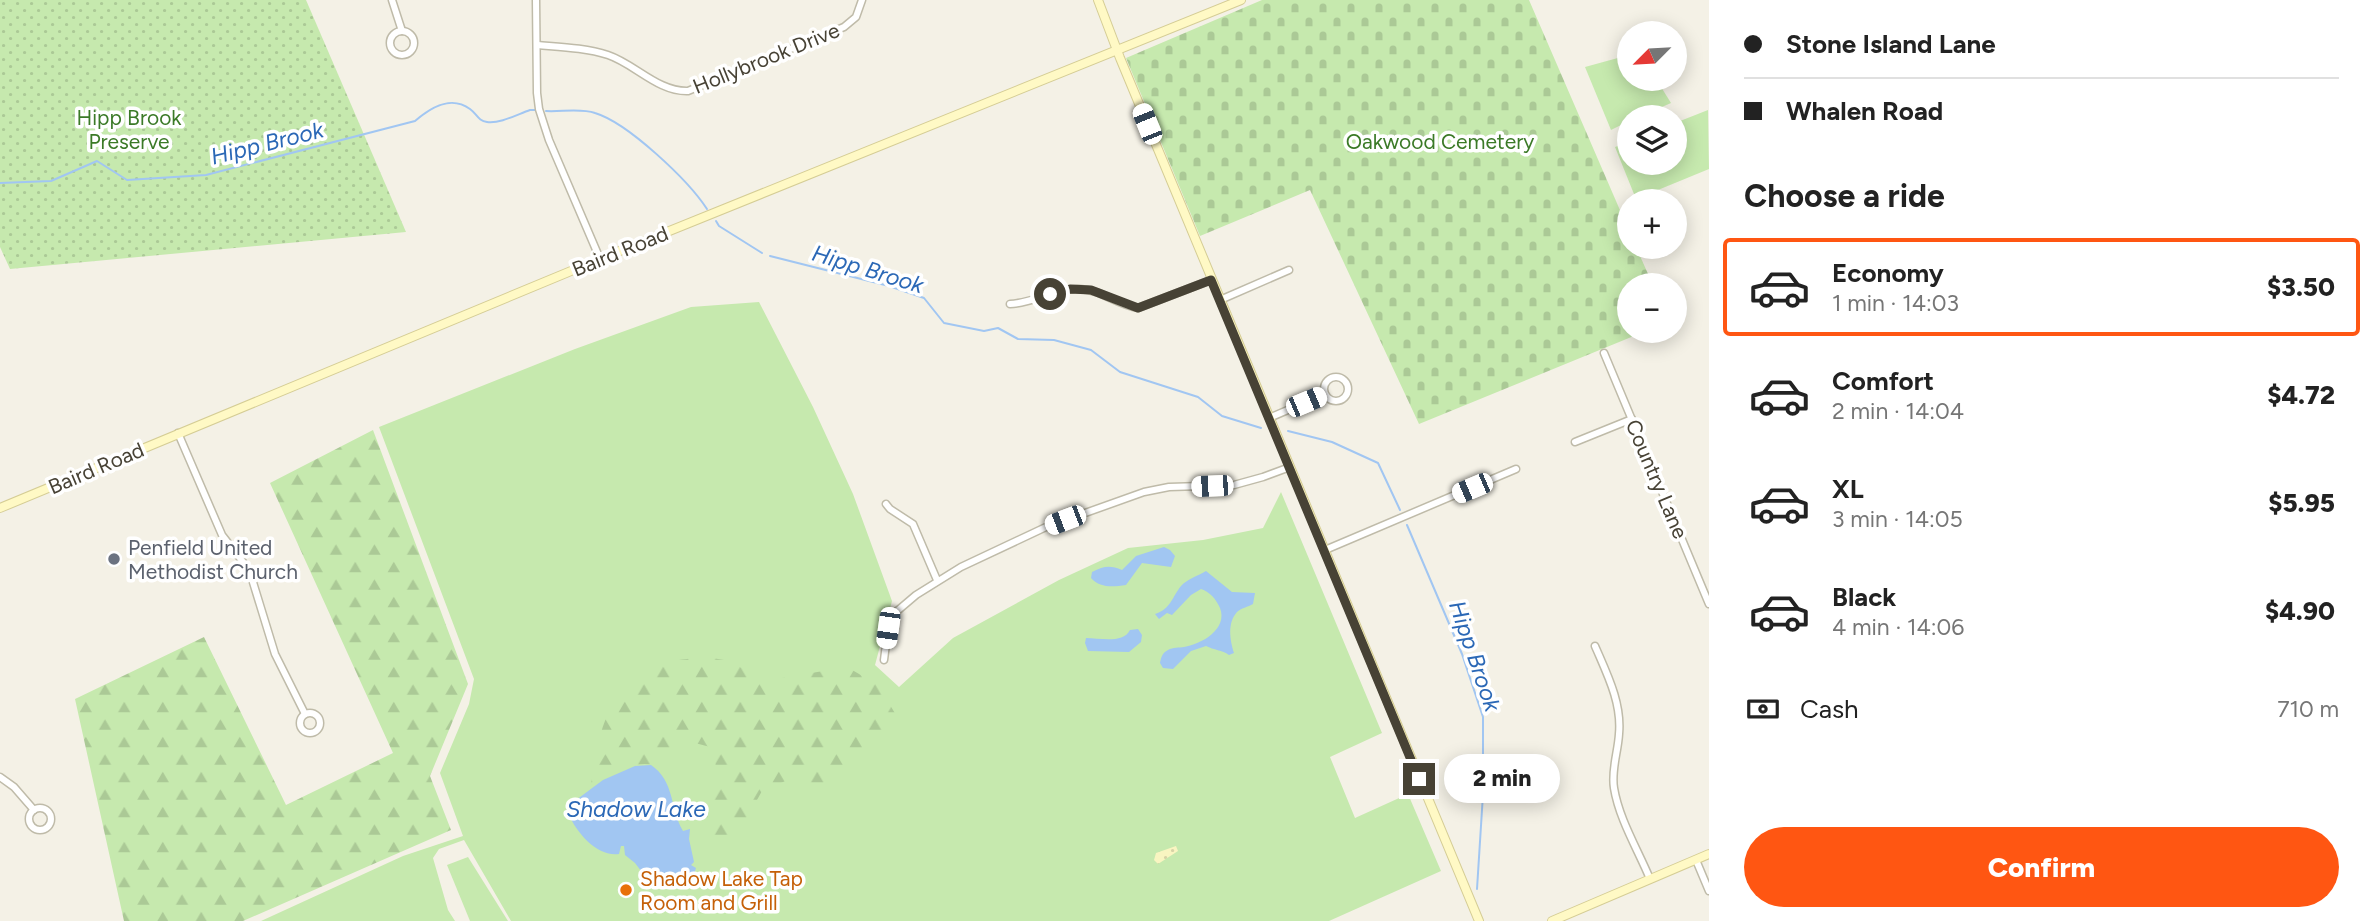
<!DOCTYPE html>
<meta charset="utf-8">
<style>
body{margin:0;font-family:Figtree,sans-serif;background:#f6f6f6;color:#222;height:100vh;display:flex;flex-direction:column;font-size:26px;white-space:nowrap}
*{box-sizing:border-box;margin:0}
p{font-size:23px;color:#767676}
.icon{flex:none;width:38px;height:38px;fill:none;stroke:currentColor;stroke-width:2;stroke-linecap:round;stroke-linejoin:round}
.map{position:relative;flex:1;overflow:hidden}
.side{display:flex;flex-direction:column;background:#fff;width:665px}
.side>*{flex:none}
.hud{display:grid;align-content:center;height:154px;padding:0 35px;background:#fff}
.needle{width:46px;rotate:246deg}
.tools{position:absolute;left:1617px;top:21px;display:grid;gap:14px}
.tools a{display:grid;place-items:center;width:70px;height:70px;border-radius:50%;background:#fff;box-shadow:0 4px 18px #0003;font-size:35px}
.end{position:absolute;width:32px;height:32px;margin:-16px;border:9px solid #474235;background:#fff;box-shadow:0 0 0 4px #fff}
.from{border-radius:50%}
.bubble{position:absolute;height:49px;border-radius:24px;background:#fff;box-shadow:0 4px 18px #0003;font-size:23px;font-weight:800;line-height:49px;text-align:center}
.car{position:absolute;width:21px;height:42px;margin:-21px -10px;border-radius:9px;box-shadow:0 0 5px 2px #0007;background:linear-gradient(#fff 24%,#345 0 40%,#fff 0 76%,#345 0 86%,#fff 0)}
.hud b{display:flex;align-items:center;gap:24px;height:66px;font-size:26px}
.hud b+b{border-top:2px solid #e0e0e0}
.hud i{width:18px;height:18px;background:#222}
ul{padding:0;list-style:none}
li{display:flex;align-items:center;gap:21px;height:98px;margin:0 14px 10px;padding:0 21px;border:4px solid transparent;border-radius:7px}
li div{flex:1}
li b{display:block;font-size:26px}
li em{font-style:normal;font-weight:800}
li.on{border-color:#ff5612}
li>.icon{width:63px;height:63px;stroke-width:1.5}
h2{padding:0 35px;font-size:32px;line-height:84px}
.pay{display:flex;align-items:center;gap:18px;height:77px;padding:0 35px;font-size:26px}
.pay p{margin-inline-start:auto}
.button{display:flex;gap:14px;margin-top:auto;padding:14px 35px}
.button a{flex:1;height:80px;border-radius:42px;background:#ff5612;color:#fff;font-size:28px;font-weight:800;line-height:80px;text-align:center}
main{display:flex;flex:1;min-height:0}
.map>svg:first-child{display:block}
.grass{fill:#c6e9ae}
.forest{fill:url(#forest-firs)}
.sand{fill:url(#sand-dots)}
.cemetery{fill:url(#cemetery-stones)}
.park{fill:url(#park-dots)}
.water{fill:#a1c6f2}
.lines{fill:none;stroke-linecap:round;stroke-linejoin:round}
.stream{stroke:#a1c6f2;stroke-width:2}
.street-casing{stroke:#bfbba9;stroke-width:9}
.secondary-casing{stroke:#d5cd95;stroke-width:10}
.street{stroke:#fff;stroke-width:6}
.secondary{stroke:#fff9c5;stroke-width:8}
.route{stroke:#474235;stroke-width:9}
.worship-dot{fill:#6b7280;stroke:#fff;stroke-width:2.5}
.food-dot{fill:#e8710a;stroke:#fff;stroke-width:2.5}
.labels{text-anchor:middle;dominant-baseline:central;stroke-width:7;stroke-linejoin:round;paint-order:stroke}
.street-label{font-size:21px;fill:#474235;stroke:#fff}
.park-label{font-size:21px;fill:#3b7a27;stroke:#fff}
.worship-label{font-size:21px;fill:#5b616d;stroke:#fff;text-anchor:start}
.food-label{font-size:21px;fill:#c56008;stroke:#fff;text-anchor:start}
.water-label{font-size:23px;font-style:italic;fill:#2b68b6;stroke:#fff}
</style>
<main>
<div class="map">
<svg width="1709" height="921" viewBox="0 0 1709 921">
<defs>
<pattern id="forest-firs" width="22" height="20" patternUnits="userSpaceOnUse" patternTransform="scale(1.75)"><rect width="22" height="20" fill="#c6e9ae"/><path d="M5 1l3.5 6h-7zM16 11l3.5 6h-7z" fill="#abc996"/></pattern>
<pattern id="sand-dots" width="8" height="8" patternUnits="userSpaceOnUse" patternTransform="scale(1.75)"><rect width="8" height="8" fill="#f9f5c1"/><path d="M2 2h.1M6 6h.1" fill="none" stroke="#d7d3a6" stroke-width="1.8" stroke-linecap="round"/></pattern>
<pattern id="cemetery-stones" width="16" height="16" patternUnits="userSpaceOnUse" patternTransform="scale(1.75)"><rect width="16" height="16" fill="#c6e9ae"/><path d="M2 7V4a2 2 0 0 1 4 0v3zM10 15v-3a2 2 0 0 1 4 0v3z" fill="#abc996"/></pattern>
<pattern id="park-dots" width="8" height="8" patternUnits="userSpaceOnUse" patternTransform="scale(1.75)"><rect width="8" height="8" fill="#c6e9ae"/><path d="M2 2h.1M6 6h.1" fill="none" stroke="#abc996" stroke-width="1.8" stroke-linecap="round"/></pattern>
</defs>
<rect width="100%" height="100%" fill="#f4f1e6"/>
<!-- grass -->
<g class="grass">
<polygon points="1625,56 1629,58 1629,79 1656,79 1671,103 1639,117 1629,117 1629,121 1611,130 1585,67"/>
<polygon points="1708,110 1709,169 1636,199 1615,147 1629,142 1629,163 1675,163 1675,123"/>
<polygon points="759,302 813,407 853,494 892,601 875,665 899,687 953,638 1059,580 1128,548 1203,540 1263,528 1281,492 1382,733 1330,757 1355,818 1408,794 1441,871 1329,921 511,921 464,840 439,849 433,858 448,910 455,921 261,921 403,856 463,836 440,773 469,704 474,679 379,427 575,349 691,307"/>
<polygon points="468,857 508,921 470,921 447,865"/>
</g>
<!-- forest -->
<g class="forest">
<polygon points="373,430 468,684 430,776 451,830 243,921 124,921 75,699 204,637 286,805 393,753 270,483"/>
<path d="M 706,657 L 730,661 L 764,681 L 847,667 L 878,685 L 896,715 L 873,747 L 841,783 L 801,788 L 795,777 L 762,791 L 734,841 L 716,841 C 691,807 710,810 715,777 C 716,768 715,757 714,748 L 695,743 L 675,749 L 672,760 L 664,767 C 634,758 616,770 591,787 C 593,755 606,697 633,678 C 654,662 681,659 706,657 Z"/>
</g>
<!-- sand -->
<polygon class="sand" points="1176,846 1178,851 1158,864 1154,860 1156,853"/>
<!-- cemetery -->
<polygon class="cemetery" points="1262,0 1529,0 1629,231 1629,247 1636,247 1653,285 1629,285 1629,331 1646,331 1419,424 1310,190 1200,236 1126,58"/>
<!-- park -->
<polygon class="park" points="0,0 306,0 406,232 10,269 0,247"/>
<!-- water -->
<g class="water">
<path d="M 1164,547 L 1170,550 L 1175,556 L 1171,567 L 1142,563 L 1126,585 C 1112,587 1100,588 1091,578 L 1092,572 C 1104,566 1110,565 1122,570 L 1136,556 Z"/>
<path d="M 1206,571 L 1232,592 L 1255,593 L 1253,604 C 1248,607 1241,608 1237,612 C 1227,623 1230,640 1234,653 L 1229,655 C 1222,650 1214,650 1206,646 L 1191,651 L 1173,669 L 1163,668 L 1160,663 C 1161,658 1162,653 1168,650 C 1173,647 1179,648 1184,647 C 1202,644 1228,629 1220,608 C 1216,599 1210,592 1201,589 L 1191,595 L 1172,615 L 1167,613 L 1159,619 L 1155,614 C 1171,609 1172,597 1181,586 C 1187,579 1198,576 1206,571 Z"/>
<path d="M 1138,629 L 1142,635 L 1141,642 L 1129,652 L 1088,651 L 1085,643 L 1086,638 C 1100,638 1123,644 1130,630 Z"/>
<path d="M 651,765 C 675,781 670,809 683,831 L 690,829 L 689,839 L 694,862 L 691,865 L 696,868 C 689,894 667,882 648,880 L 635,863 L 625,855 L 624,846 L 621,846 L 619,854 C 597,857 577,833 569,815 L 572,803 L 603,780 L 635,766 Z"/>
</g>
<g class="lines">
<!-- stream -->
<g class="stream">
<path d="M 546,111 C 561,112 581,108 595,113 C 628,123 688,180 707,209"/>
<path d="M 0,183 L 51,181 L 97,161 L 127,180 L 206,175 L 415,121 C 431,107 451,95 470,109 C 477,114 478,121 487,122 C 500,124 518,114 530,110 L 536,110"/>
<polyline points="716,221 719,226 762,253"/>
<polyline points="770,256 889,286 924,298 944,323 984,331 998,328 1018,339 1054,340 1091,350 1120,372 1198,397 1222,416 1261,428"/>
<polyline points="1288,431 1332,442 1378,463 1400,510"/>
<polyline points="1407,525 1462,654 1483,717 1483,794 1477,889"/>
</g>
<!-- street casing -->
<g class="street-casing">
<g id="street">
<polyline points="392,0 402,31"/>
<polyline points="536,0 537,93 539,109 549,140 600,259"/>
<circle cx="402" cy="43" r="12"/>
<path d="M 538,45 C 561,47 586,48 608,55 C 635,64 658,92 688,91 L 844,27 L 856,17 L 862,0"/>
<polyline points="1220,300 1289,270"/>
<path d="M 1010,304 C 1035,303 1055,288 1080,289 C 1102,290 1117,305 1138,308 L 1211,280"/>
<polyline points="1604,353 1709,604"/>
<circle cx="1336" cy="389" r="12"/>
<polyline points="1269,418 1325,394"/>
<polyline points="178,433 222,535 243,562 252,579 275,654 305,714"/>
<polyline points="1575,442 1632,419"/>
<polyline points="886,504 890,509 913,524 937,580"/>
<polyline points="1325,550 1516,469"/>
<path d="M 1595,646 C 1607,674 1622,703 1619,734 C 1618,752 1611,770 1614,788 C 1619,819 1638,850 1650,879"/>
<polyline points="884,660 888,628 896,612 916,595 961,567 1046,527 1144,492 1169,487 1234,485 1263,477 1290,467"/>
<circle cx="310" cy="723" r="10"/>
<polyline points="0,777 14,787 34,810"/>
<circle cx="40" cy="819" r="11"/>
<polyline points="1696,860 1709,891"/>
</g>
</g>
<!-- secondary casing -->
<g class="secondary-casing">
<g id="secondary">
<polyline points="1098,0 1120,58 1479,921"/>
<polyline points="0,508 600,259 1241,0"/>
<polyline points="1552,921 1709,854"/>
</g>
</g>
<!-- street -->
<use href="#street" class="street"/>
<!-- secondary -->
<use href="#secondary" class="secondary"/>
</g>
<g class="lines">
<!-- route -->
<polyline class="route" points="1050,294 1070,289 1091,290 1138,308 1211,280 1419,779"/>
</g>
<!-- markers -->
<circle class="worship-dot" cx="114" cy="559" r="7"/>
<circle class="food-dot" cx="626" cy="890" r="7"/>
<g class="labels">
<!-- street labels -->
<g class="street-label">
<text transform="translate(766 58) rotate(-22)">Hollybrook Drive</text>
<text transform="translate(620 251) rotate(-22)">Baird Road</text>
<text transform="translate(96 468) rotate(-23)">Baird Road</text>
<text transform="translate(1657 479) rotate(67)">Country Lane</text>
</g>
<!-- park labels -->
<g class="park-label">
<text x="129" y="117">Hipp Brook<tspan x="129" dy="24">Preserve</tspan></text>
<text x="1440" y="141">Oakwood Cemetery</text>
</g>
<!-- worship labels -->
<g class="worship-label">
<text x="128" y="547">Penfield United<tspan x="128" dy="24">Methodist Church</tspan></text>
</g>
<!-- food labels -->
<g class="food-label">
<text x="640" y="878">Shadow Lake Tap<tspan x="640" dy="24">Room and Grill</tspan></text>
</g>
<!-- water labels -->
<g class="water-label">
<text transform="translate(267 143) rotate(-14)">Hipp Brook</text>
<text transform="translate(868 269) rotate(17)">Hipp Brook</text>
<text transform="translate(1475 656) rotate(71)">Hipp Brook</text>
<text x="636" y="809">Shadow Lake</text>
</g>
</g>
</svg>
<div class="tools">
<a><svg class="needle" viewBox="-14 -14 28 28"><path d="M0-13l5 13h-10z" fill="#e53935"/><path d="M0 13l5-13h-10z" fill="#767676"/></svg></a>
<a><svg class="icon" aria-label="layers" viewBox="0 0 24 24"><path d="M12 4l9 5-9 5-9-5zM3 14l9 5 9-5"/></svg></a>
<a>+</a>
<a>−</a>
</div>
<i class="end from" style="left:1050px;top:294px"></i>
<i class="end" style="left:1419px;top:779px"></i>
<div class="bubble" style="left:1444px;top:754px;width:116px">2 min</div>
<i class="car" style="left:1147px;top:124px;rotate:338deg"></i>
<i class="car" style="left:1306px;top:402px;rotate:67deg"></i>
<i class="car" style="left:1212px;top:486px;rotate:268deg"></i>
<i class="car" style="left:1472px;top:488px;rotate:247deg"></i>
<i class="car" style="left:1065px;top:520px;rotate:249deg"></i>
<i class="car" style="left:888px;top:628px;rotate:188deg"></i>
</div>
<section class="side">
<div class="hud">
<b><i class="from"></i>Stone Island Lane</b>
<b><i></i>Whalen Road</b>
</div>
<h2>Choose a ride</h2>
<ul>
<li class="on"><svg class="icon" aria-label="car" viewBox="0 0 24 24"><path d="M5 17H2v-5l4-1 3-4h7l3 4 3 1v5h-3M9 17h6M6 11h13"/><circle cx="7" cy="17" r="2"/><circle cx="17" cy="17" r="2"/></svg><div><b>Economy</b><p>1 min · 14:03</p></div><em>$3.50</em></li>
<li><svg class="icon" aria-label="car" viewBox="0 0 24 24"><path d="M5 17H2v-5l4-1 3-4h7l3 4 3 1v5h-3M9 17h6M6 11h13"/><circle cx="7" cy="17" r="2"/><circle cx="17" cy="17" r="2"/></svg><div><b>Comfort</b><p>2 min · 14:04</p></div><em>$4.72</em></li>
<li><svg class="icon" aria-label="car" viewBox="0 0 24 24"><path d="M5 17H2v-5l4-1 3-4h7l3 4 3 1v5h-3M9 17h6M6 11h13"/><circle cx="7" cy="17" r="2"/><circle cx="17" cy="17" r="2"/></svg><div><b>XL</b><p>3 min · 14:05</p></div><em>$5.95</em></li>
<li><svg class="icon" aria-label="car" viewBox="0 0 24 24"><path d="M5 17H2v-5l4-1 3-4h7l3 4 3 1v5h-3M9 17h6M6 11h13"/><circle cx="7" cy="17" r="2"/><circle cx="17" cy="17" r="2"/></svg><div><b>Black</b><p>4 min · 14:06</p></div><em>$4.90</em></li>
</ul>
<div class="pay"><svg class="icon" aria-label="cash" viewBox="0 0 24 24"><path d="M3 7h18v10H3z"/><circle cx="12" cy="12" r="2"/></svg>Cash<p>710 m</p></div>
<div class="button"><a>Confirm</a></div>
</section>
</main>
